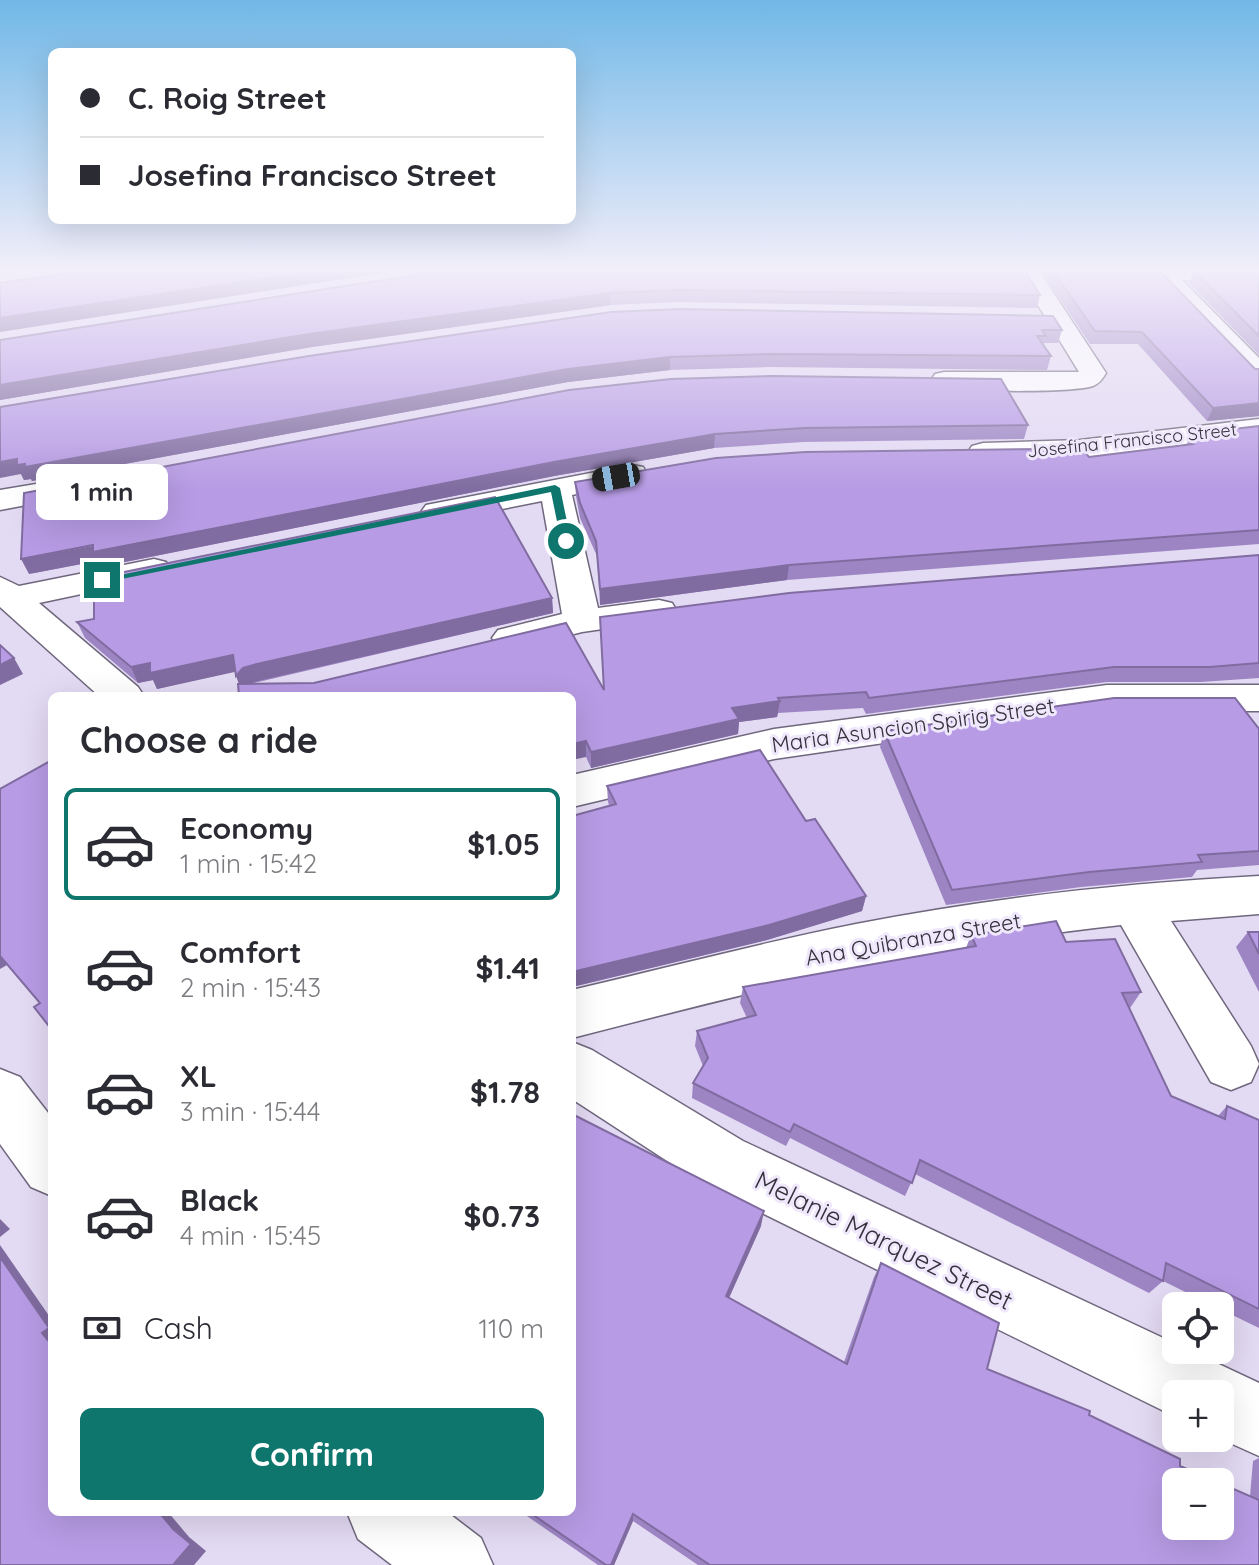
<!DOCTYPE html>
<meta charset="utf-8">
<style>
body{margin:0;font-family:Quicksand,sans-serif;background:#f7f7f7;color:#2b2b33;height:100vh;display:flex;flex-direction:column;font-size:30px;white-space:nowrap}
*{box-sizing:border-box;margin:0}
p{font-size:26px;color:#7c7c81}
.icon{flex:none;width:44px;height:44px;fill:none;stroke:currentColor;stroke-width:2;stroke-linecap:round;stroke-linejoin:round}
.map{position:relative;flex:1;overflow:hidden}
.side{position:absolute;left:48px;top:692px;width:528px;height:824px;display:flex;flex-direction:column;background:#fff;border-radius:12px;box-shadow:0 8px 32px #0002}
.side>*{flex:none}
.guide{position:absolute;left:48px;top:48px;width:528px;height:176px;border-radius:12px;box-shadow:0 8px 32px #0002;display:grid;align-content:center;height:176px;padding:0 32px;background:#fff}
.fabs{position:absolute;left:1162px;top:1292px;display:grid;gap:16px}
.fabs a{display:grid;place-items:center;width:72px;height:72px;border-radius:12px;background:#fff;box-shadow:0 8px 32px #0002;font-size:40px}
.end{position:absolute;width:36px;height:36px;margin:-18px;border:10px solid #0f766e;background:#fff;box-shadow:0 0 0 4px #fff}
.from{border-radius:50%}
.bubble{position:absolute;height:56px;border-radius:12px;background:#fff;box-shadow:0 8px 32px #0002;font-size:26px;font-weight:800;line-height:56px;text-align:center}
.car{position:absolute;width:24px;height:48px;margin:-24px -12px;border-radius:10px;box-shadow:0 0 6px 2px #0007;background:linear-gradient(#222 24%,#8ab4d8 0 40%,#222 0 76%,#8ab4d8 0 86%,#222 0)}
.guide b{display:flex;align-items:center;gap:28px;height:76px;font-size:30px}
.guide b+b{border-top:2px solid #e1e1e2}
.guide i{width:20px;height:20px;background:#2b2b33}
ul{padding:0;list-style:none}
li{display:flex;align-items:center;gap:24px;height:112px;margin:0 16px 12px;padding:0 16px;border:4px solid transparent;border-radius:12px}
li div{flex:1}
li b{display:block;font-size:30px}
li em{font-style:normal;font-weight:800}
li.on{border-color:#0f766e}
li>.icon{width:72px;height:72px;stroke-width:1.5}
h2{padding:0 32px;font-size:36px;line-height:96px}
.pay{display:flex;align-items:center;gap:20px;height:88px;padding:0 32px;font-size:30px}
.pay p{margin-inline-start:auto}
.action{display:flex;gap:16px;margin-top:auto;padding:16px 32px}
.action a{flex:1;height:92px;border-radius:12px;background:#0f766e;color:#fff;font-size:32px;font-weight:800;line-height:92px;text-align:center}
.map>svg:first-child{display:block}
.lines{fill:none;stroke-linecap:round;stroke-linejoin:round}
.minor-casing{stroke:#6f677d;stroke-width:3}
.minor{fill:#fff;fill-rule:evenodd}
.wall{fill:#9d85c4}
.shaded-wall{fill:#806ca0}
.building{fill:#b79be4;stroke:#806ca0;stroke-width:2}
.route{fill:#0f766e}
.labels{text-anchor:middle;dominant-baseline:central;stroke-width:6;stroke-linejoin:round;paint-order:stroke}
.far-street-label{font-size:18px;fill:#35313b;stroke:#efe8fc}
.street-label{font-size:22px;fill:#35313b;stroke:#efe8fc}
.near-street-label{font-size:26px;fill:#35313b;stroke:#efe8fc}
</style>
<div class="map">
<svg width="1259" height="1565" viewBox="0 0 1259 1565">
<rect width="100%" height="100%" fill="#e3daf3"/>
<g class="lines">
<!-- minor casing -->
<g class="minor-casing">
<g id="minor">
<path d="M 1017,271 L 1039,271 L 1106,373 C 1102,379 1100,383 1093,386 C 1071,393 959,392 935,386 L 931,380 L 935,374 L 944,372 L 1079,372 Z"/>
<polygon points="1106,271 1259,271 1259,282 1182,280 1259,358 1259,381 1250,379 1156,279 1117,278"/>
<polygon points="1259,419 1259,437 1080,458 983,461 972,458 968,452 972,446 983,443 1080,440"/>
<polygon points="632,465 643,467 647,474 643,481 572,495 598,608 659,600 672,603 677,611 672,619 582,632 511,650 498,646 492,638 498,630 562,614 542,501 437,522 426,519 421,512 426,505"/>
<polygon points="84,476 95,478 100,485 95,492 0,510 0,490"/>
<polygon points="154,559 166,562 171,569 166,576 39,603 138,687 144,696 99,696 0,607 0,577 19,586"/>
<polygon points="1107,685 1259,685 1259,711 1107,711 987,728 774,759 572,807 572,775 774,729"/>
<path d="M 1259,876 L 1259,914 L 1171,921 L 1251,1046 L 1259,1064 L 1251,1082 L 1231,1090 L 1211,1082 L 1121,925 C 934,945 754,991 572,1038 L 572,990 C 666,968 760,943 856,924 C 989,898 1124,883 1259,876 Z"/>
<polygon points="572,1042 592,1050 743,1141 1176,1344 1176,1350 1189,1350 1259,1383 1259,1456 1219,1438 1220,1394 1176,1394 1176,1417 701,1183 572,1099"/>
<polygon points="0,1069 20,1077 52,1118 52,1196 31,1187 0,1144"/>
<polygon points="347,1512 447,1512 481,1538 493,1565 392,1565 358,1539"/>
</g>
</g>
<!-- minor -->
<use href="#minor" class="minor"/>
</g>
<!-- wall -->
<g class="wall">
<polygon points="441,271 1040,295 1037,308 679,302 611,305 312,347 0,400 0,340"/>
<polygon points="1041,271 1160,271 1255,369 1259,369 1259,416 1207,421 1138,344 1090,344"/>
<polygon points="1194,271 1259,273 1259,355 1189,283"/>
<polygon points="611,312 1062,330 1058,343 1044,343 1043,345 1051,356 1047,370 771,367 670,370 568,382 32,481 31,479 24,480 21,474"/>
<polygon points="569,390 1028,425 1024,439 803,442 714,448 554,476 100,567 97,561 29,574"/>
<polygon points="1259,426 1259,544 787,580 600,605 597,556 580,518 576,496 575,482 1044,452 1089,457 1187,445 1188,440 1231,435 1233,429"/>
<polygon points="1259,555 1259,678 1201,682 1107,682 866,714 863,708 778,713 777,717 739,722 738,734 591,768 586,757 239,684 236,671 157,689 153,680 138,683 85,638 77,622 552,598 553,613 250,684 604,689"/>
<polygon points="1259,729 1259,865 1197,870 1192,877 1081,887 946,905 880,747 884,731"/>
<polygon points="607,786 806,821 866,896 862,911 767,940 572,987 572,816 609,805 608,802"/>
<polygon points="1248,932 1259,932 1259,992 1236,947"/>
<polygon points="971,935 1066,942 1141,992 1130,1008 1129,1008 1171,1096 1218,1116 1227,1106 1259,1120 1259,1328 1220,1309 1220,1306 1214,1306 1163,1281 1149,1293 915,1174 905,1196 790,1138 786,1146 692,1098 693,1083 703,1066 695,1046 697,1031 747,1018 740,1003 743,987 966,948"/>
<polygon points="761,1226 729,1298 844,1362 874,1277 881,1263 987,1369 1089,1415 1180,1466 1250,1496 1253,1461 1259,1458 1259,1565 698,1565 633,1521 614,1565 598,1565 521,1512 572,1512"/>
</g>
<!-- shaded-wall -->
<g class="shaded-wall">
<polygon points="315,271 395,271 0,332 0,318"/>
<polygon points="610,293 611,305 312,347 0,400 0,385 309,334"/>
<polygon points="670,357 670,370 568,382 32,481 31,479 24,480 21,474 0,478 0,462 568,369"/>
<polygon points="1259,403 1259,416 1207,421 1213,408"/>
<polygon points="715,434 714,448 554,476 100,567 97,561 29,574 21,559 554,462"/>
<polygon points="789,565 787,580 600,605 600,589"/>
<polygon points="552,598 553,613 262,680 248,684 242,692 236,676 243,668 257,664"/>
<polygon points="233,655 239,671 157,689 153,680 138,683 131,667 150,663"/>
<polygon points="14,658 23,674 0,685 0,665"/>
<polygon points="780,701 777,717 739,722 738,734 591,768 591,752 732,708"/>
<polygon points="586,741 586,757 572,760 572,744"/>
<polygon points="866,896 862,911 767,940 572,987 572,972"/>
<polygon points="0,956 7,965 0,969"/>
<polygon points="764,1211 761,1226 724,1309 726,1296"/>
<polygon points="0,1219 10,1229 0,1237"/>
<polygon points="0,1245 52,1320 52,1345 42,1333 0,1257"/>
<polygon points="159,1512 168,1512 189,1537 206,1551 194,1565 173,1565 173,1529"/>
<polygon points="633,1514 633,1521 614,1565 611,1565"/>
</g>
<!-- building -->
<g class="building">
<polygon points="84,271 315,271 0,318 0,283"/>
<polygon points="441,271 1025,271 1040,295 679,290 610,293 309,334 0,385 0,340"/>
<polygon points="1053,271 1160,271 1255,369 1259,369 1259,403 1213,408 1142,332 1095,331"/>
<polygon points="1194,271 1259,273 1259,336"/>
<polygon points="679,309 1053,316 1062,330 1042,330 1046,336 1037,336 1051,356 772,354 670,357 568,369 25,467 25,464 17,465 17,459 0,462 0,407 309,356 611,312"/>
<polygon points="772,376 1001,379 1028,425 805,428 715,434 554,462 93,552 93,545 21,559 24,493 569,390 671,379"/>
<polygon points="1259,426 1259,530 789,565 600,589 596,541 580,503 575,482 716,458 805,452 1042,449 1044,452 1082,449 1089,457 1193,444 1188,440 1237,434 1233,429"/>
<polygon points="495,497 552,598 257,664 243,668 236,676 233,655 150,673 150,663 131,667 77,622 94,619 94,578"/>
<polygon points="1259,555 1259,663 1210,667 1114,667 869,698 866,692 778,698 780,701 732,708 739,719 591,752 586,741 572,744 572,696 239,696 238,684 314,683 566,623 604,690 600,617 789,593"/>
<polygon points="0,645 14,658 0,665"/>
<polygon points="1114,698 1235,698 1259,729 1259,851 1198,855 1202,862 1089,872 952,890 884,731"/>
<polygon points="760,750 806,821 815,819 866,896 769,925 572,972 572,816 616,804 607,786"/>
<polygon points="52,760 52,1030 34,1007 40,1003 0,956 0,789"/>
<polygon points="1056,921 1066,942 1115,939 1141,992 1122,993 1171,1096 1225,1119 1227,1106 1259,1120 1259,1309 1166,1263 1163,1281 920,1160 912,1183 794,1124 790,1132 693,1083 708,1058 697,1031 756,1015 743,987 976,946 971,935"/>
<polygon points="1248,932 1259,932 1259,954"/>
<polygon points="572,1114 764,1211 726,1296 847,1364 881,1263 999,1323 987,1369 1090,1411 1089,1415 1180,1459 1180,1466 1217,1482 1176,1482 1176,1526 1220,1526 1220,1483 1259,1500 1259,1565 710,1565 633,1514 611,1565 606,1565 529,1512 572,1512"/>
<polygon points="0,1257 49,1328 42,1333 52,1345 52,1512 159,1512 173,1529 191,1544 173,1565 0,1565"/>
</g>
<!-- sky -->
<linearGradient id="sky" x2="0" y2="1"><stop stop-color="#71b8e7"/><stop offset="0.55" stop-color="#f2eefa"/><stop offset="1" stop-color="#f2eefa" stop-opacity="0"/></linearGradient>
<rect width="1259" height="490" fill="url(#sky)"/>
<!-- route -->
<polygon class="route" points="555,485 560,488 571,541 566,544 561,541 551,492 102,583 96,580"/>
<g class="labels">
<!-- far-street labels -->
<g class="far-street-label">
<text transform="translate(1132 440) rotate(-6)">Josefina Francisco Street</text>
</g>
<!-- street labels -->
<g class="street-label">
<text transform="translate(913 725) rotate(-8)">Maria Asuncion Spirig Street</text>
<text transform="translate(913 939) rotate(-10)">Ana Quibranza Street</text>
</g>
<!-- near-street labels -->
<g class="near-street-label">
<text transform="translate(884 1240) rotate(26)">Melanie Marquez Street</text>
</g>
</g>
</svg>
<div class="fabs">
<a><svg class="icon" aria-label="locate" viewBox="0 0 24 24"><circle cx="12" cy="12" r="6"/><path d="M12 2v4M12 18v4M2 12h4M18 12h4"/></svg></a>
<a>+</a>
<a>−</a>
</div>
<i class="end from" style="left:566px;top:541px"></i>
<i class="end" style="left:102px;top:580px"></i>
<div class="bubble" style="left:36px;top:464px;width:132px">1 min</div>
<i class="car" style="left:616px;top:477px;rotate:260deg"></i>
<div class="guide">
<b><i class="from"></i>C. Roig Street</b>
<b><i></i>Josefina Francisco Street</b>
</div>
<section class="side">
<h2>Choose a ride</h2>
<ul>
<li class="on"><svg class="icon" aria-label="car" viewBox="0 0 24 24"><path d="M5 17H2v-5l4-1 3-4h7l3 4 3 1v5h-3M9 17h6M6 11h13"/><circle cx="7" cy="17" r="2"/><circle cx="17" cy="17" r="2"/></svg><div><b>Economy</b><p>1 min · 15:42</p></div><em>$1.05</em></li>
<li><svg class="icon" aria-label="car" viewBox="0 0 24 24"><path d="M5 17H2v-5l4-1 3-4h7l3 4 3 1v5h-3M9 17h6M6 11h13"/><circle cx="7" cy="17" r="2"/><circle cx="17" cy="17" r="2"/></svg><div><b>Comfort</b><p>2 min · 15:43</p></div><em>$1.41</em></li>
<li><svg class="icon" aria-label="car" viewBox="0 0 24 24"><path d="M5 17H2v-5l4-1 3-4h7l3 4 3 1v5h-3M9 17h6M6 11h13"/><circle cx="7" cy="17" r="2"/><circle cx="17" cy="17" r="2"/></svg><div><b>XL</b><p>3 min · 15:44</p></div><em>$1.78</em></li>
<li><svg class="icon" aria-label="car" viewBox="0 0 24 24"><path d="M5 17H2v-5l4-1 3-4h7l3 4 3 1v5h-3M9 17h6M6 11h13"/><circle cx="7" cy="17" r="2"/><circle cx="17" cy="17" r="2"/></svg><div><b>Black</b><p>4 min · 15:45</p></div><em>$0.73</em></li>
</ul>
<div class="pay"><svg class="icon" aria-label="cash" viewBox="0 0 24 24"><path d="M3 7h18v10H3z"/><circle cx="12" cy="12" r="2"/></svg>Cash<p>110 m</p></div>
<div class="action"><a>Confirm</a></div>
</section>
</div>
